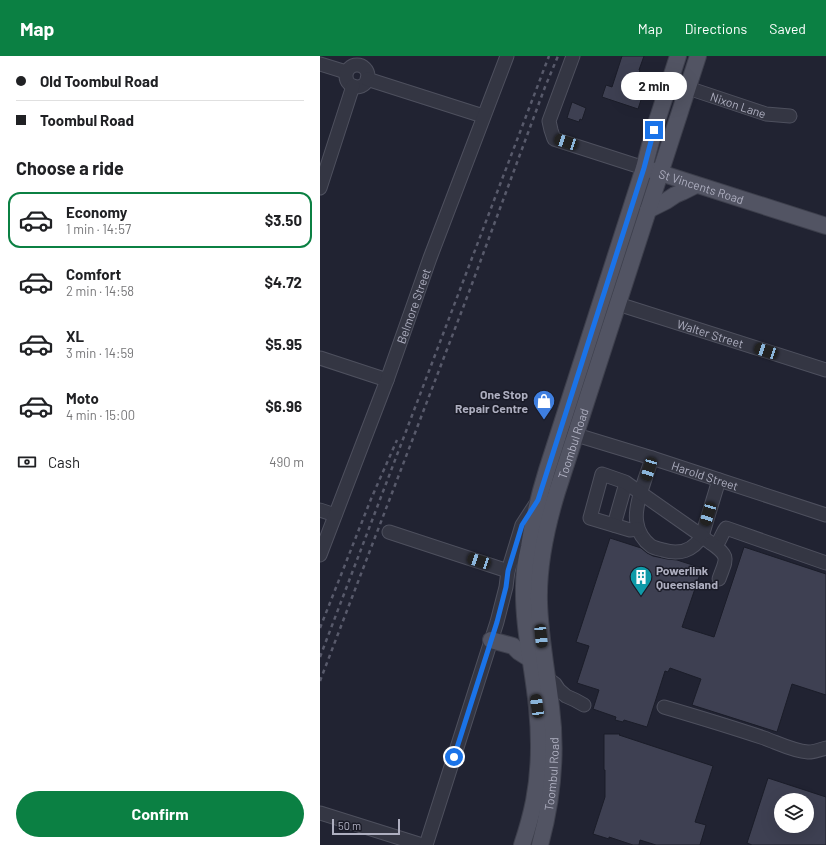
<!DOCTYPE html>
<meta charset="utf-8">
<style>
body{margin:0;font-family:Barlow,sans-serif;background:#f6f6f6;color:#202124;height:100vh;display:flex;flex-direction:column;font-size:15px;white-space:nowrap}
*{box-sizing:border-box;margin:0}
p{font-size:13px;color:#757577}
.icon{flex:none;width:22px;height:22px;fill:none;stroke:currentColor;stroke-width:2;stroke-linecap:round;stroke-linejoin:round}
.map{position:relative;flex:1;overflow:hidden}
.drawer{display:flex;flex-direction:column;background:#fff;width:320px}
.drawer>*{flex:none}
.top-card{display:grid;align-content:center;height:88px;padding:0 16px;background:#fff}
.controls{position:absolute;left:454px;top:737px;display:grid;gap:8px}
.controls a{display:grid;place-items:center;width:40px;height:40px;border-radius:50%;background:#fff;box-shadow:0 4px 16px #0002;font-size:20px}
.scale{position:absolute;left:12px;bottom:10px;width:68px;box-sizing:border-box;padding-left:4px;border:2px solid #aeafc0;border-top:0;font-size:11px;line-height:14px;white-space:nowrap;color:#aeafc0;-webkit-text-stroke:3px #1a1b27;paint-order:stroke}
.end{position:absolute;width:18px;height:18px;margin:-9px;border:5px solid #1a73e8;background:#fff;box-shadow:0 0 0 2px #fff}
.from{border-radius:50%}
.bubble{position:absolute;height:28px;border-radius:14px;background:#fff;box-shadow:0 4px 16px #0002;font-size:13px;font-weight:700;line-height:28px;text-align:center}
.car{position:absolute;width:12px;height:24px;margin:-12px -6px;border-radius:5px;box-shadow:0 0 3px 1px #0007;background:linear-gradient(#222 24%,#8ab4d8 0 40%,#222 0 76%,#8ab4d8 0 86%,#222 0)}
.top-card b{display:flex;align-items:center;gap:14px;height:38px;font-size:15px}
.top-card b+b{border-top:1px solid #e0e0e0}
.top-card i{width:10px;height:10px;background:#202124}
ul{padding:0;list-style:none}
li{display:flex;align-items:center;gap:12px;height:56px;margin:0 8px 6px;padding:0 8px;border:2px solid transparent;border-radius:12px}
li div{flex:1}
li b{display:block;font-size:15px}
li em{font-style:normal;font-weight:700}
li.current{border-color:#0b8043}
li>.icon{width:36px;height:36px;stroke-width:1.5}
h2{padding:0 16px;font-size:18px;line-height:48px}
.pay{display:flex;align-items:center;gap:10px;height:44px;padding:0 16px;font-size:15px}
.pay p{margin-inline-start:auto}
.cta{display:flex;gap:8px;margin-top:auto;padding:8px 16px}
.cta a{flex:1;height:46px;border-radius:24px;background:#0b8043;color:#fff;font-size:16px;font-weight:700;line-height:46px;text-align:center}
header{display:flex;align-items:center;gap:24px;box-sizing:border-box;height:56px;padding:0 20px;background:#0b8043;color:#fff}
header strong{font-size:19px}
nav{display:flex;gap:22px;margin-inline-start:auto;font-size:14px}
main{display:flex;flex:1;min-height:0}
.map>svg:first-child{display:block}
.building{fill:#3e4052;stroke:#1b1d29;fill-rule:evenodd}
.lines{fill:none;stroke-linecap:round;stroke-linejoin:round}
.minor-casing{stroke:#4e505e;stroke-width:15}
.major-casing{stroke:#3d3f4c;stroke-width:18}
.minor{stroke:#343643;stroke-width:13}
.major{stroke:#525463;stroke-width:16}
.rail{stroke:#585a6b;stroke-width:2.5;stroke-dasharray:4 4;stroke-linecap:butt}
.route{stroke:#1a73e8;stroke-width:5}
.labels{text-anchor:middle;dominant-baseline:central;stroke-width:3;stroke-linejoin:round;paint-order:stroke}
.street-label{font-size:12px;fill:#aeafc0;stroke:#1a1b27}
.poi-label{font-size:12px;font-weight:bold;fill:#aeafc0;stroke:#1a1b27;text-anchor:end}
</style>
<header>
<strong>Map</strong>
<nav><a>Map</a><a>Directions</a><a>Saved</a></nav>
</header>
<main>
<section class="drawer">
<div class="top-card">
<b><i class="from"></i>Old Toombul Road</b>
<b><i></i>Toombul Road</b>
</div>
<h2>Choose a ride</h2>
<ul>
<li class="current"><svg class="icon" aria-label="car" viewBox="0 0 24 24"><path d="M5 17H2v-5l4-1 3-4h7l3 4 3 1v5h-3M9 17h6M6 11h13"/><circle cx="7" cy="17" r="2"/><circle cx="17" cy="17" r="2"/></svg><div><b>Economy</b><p>1 min · 14:57</p></div><em>$3.50</em></li>
<li><svg class="icon" aria-label="car" viewBox="0 0 24 24"><path d="M5 17H2v-5l4-1 3-4h7l3 4 3 1v5h-3M9 17h6M6 11h13"/><circle cx="7" cy="17" r="2"/><circle cx="17" cy="17" r="2"/></svg><div><b>Comfort</b><p>2 min · 14:58</p></div><em>$4.72</em></li>
<li><svg class="icon" aria-label="car" viewBox="0 0 24 24"><path d="M5 17H2v-5l4-1 3-4h7l3 4 3 1v5h-3M9 17h6M6 11h13"/><circle cx="7" cy="17" r="2"/><circle cx="17" cy="17" r="2"/></svg><div><b>XL</b><p>3 min · 14:59</p></div><em>$5.95</em></li>
<li><svg class="icon" aria-label="car" viewBox="0 0 24 24"><path d="M5 17H2v-5l4-1 3-4h7l3 4 3 1v5h-3M9 17h6M6 11h13"/><circle cx="7" cy="17" r="2"/><circle cx="17" cy="17" r="2"/></svg><div><b>Moto</b><p>4 min · 15:00</p></div><em>$6.96</em></li>
</ul>
<div class="pay"><svg class="icon" aria-label="cash" viewBox="0 0 24 24"><path d="M3 7h18v10H3z"/><circle cx="12" cy="12" r="2"/></svg>Cash<p>490 m</p></div>
<div class="cta"><a>Confirm</a></div>
</section>
<div class="map">
<svg width="506" height="789" viewBox="0 0 506 789">
<rect width="100%" height="100%" fill="#212332"/>
<!-- building -->
<g class="building">
<polygon points="302,0 324,0 319,14 320,14 313,38 322,41 318,53 282,41 286,29 292,31"/>
<polygon points="252,46 266,52 262,64 260,63 259,66 247,62"/>
<polygon points="290,482 321,492 327,497 333,500 347,503 357,504 382,512 362,571 394,581 424,491 506,518 506,639 472,628 457,676 372,649 381,623 350,612 348,616 345,615 327,671 304,664 303,666 295,664 296,661 273,653 279,634 257,627 269,590 256,586"/>
<polygon points="284,678 300,678 299,679 393,710 375,766 386,769 380,789 336,789 320,784 319,789 313,789 289,781 289,783 273,778 285,741 285,714 284,714"/>
<path d="M 448,722 L 506,741 L 506,789 L 432,789 L 427,787 ZM 461,744 L 487,744 L 487,770 L 461,770 Z"/>
</g>
<g class="lines">
<!-- minor casing -->
<g class="minor-casing">
<g id="minor">
<polyline points="253,0 229,65 231,74 234,83 324,112"/>
<polyline points="0,8 26,16"/>
<circle cx="37" cy="20" r="11"/>
<polyline points="47,23 163,60"/>
<path id="s1" d="M 368,32 L 446,58 L 470,60"/>
<polyline points="0,132 33,30"/>
<path id="s2" d="M 298,248 L 506,314"/>
<polyline points="0,302 67,324"/>
<path id="s3" d="M 240,374 L 332,402 L 506,459"/>
<path d="M 332,402 C 327,419 313,451 317,467 C 318,476 324,485 331,490 C 334,492 339,493 343,494 C 359,499 373,495 382,480 L 399,424"/>
<polyline points="0,454 15,459"/>
<polyline points="294,469 306,427"/>
<path d="M 318,473 L 310,474 L 270,462 L 282,418 L 305,426 L 382,480 C 387,484 391,489 397,488 C 401,483 402,477 406,472 L 506,507"/>
<polyline points="69,476 188,515"/>
<path d="M 391,487 C 411,501 406,503 399,523"/>
<path id="s4" d="M 0,499 L 67,324 L 110,202 L 187,0"/>
<polyline points="227,622 235,628 239,634 246,640 255,644 264,649"/>
<path d="M 344,651 C 378,661 411,671 444,682 C 458,687 473,695 488,696 C 494,696 500,694 506,692"/>
<polyline points="0,757 102,789"/>
<polyline points="106,789 177,566 186,531 188,515 202,469 215,449"/>
</g>
</g>
<!-- major casing -->
<g class="major-casing">
<g id="major">
<path id="s5" d="M 331,114 L 506,170"/>
<polyline points="328,154 346,145 355,139 362,136 376,129"/>
<polyline points="171,584 193,590 199,596 210,603"/>
<path d="M 202,789 C 207,774 211,760 214,745 C 220,714 220,681 217,651 C 213,610 203,571 204,530 C 204,517 206,504 209,491 C 213,463 219,440 227,414 L 324,112 L 334,74 L 358,0"/>
<path id="s6" d="M 220,789 C 232,745 237,697 231,651 C 227,616 220,582 219,546 C 218,509 226,472 237,436 L 378,0"/>
</g>
</g>
<!-- minor -->
<use href="#minor" class="minor"/>
<!-- major -->
<use href="#major" class="major"/>
<!-- rail -->
<g class="rail">
<polyline points="0,572 51,443 77,384"/>
<polyline points="0,601 229,0"/>
<polyline points="0,625 149,236 225,31 238,0"/>
</g>
</g>
<g class="lines">
<!-- route -->
<polyline class="route" points="134,701 177,566 186,531 188,515 202,469 218,444 324,112 334,74"/>
</g>
<!-- icons -->
<defs>
<g id="shop-pin" transform="scale(1.15)"><path d="M0 17L-7.5 6A9.5 9.5 0 1 1 7.5 6Z" fill="#3f7fe0" stroke="#1a1b27"/><path d="M-5-2.5h2.3a2.7 3.5 0 0 1 5.4 0H5L5.5 6h-11ZM-1.5-2.5h3a1.5 2.3 0 0 0-3 0Z" fill="#fff"/></g>
<g id="building-pin" transform="scale(1.15)"><path d="M0 17L-7.5 6A9.5 9.5 0 1 1 7.5 6Z" fill="#0f9aa8" stroke="#1a1b27"/><path d="M-4-6H4V6H1V3H-1V6H-4ZM-2.5-4.3h1.7v1.8h-1.7ZM.8-4.3h1.7v1.8H.8ZM-2.5-1h1.7V.8h-1.7ZM.8-1h1.7V.8H.8Z" fill="#fff"/></g>
</defs>
<g fill-rule="evenodd">
<use href="#shop-pin" x="224" y="345"/>
<use href="#building-pin" x="321" y="521"/>
</g>
<g class="labels">
<!-- street labels -->
<g class="street-label">
<text stroke="none"><textPath href="#s1" startOffset="53">Nixon Lane</textPath></text>
<text stroke="none"><textPath href="#s5" startOffset="53">St Vincents Road</textPath></text>
<text stroke="none"><textPath href="#s4" startOffset="266">Belmore Street</textPath></text>
<text stroke="none"><textPath href="#s2" startOffset="97">Walter Street</textPath></text>
<text stroke="none"><textPath href="#s6" startOffset="408">Toombul Road</textPath></text>
<text stroke="none"><textPath href="#s3" startOffset="152">Harold Street</textPath></text>
<text stroke="none"><textPath href="#s6" startOffset="72">Toombul Road</textPath></text>
</g>
<!-- poi labels -->
<g class="poi-label">
<text x="208" y="338">One Stop<tspan x="208" dy="14">Repair Centre</tspan></text>
<text x="336" y="514" text-anchor="start">Powerlink<tspan x="336" dy="14">Queensland</tspan></text>
</g>
</g>
</svg>
<div class="controls">
<a><svg class="icon" aria-label="layers" viewBox="0 0 24 24"><path d="M12 4l9 5-9 5-9-5zM3 14l9 5 9-5"/></svg></a>
</div>
<div class="scale">50 m</div>
<i class="end from" style="left:134px;top:701px"></i>
<i class="end" style="left:334px;top:74px"></i>
<div class="bubble" style="left:301px;top:16px;width:66px">2 min</div>
<i class="car" style="left:246px;top:86px;rotate:288deg"></i>
<i class="car" style="left:446px;top:295px;rotate:288deg"></i>
<i class="car" style="left:329px;top:413px;rotate:197deg"></i>
<i class="car" style="left:388px;top:458px;rotate:197deg"></i>
<i class="car" style="left:159px;top:505px;rotate:288deg"></i>
<i class="car" style="left:221px;top:580px;rotate:174deg"></i>
<i class="car" style="left:217px;top:650px;rotate:352deg"></i>
</div>
</main>
